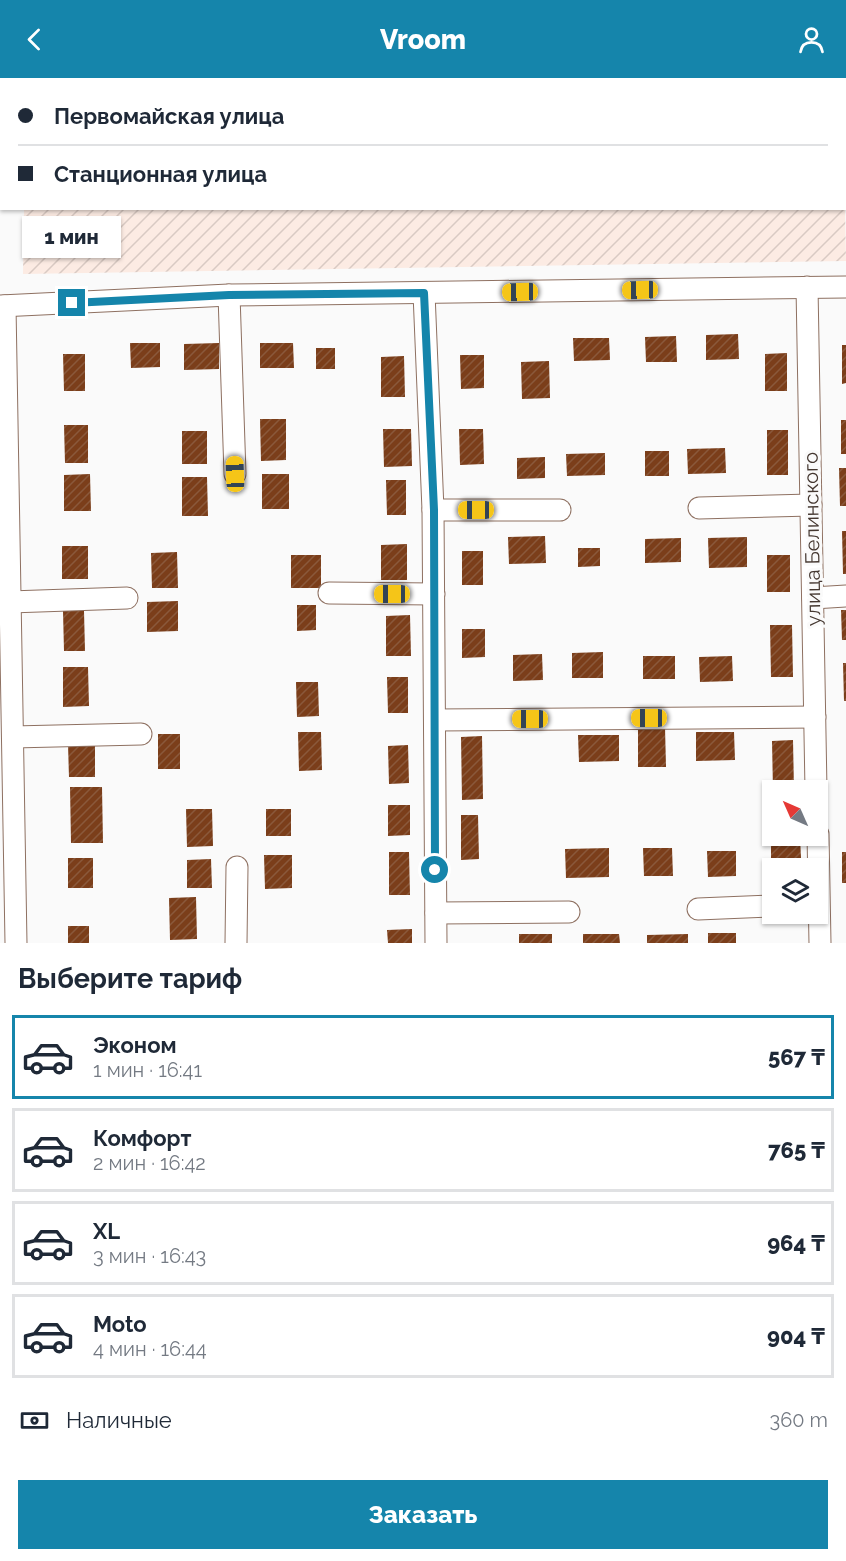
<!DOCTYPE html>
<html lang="ru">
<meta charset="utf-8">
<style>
body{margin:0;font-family:Raleway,sans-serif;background:#f6f6f7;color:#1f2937;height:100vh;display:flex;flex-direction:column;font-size:22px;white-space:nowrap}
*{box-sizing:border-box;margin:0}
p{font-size:20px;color:#747a83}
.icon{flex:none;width:33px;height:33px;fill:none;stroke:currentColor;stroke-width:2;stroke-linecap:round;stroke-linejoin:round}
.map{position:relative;height:865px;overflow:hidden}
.panel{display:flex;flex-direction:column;background:#fff;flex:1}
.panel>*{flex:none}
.top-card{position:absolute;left:0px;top:0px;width:846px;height:132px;box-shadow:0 2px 4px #0004;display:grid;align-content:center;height:132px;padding:0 18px;background:#fff}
.needle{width:39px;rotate:315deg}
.buttons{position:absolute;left:762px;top:702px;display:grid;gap:12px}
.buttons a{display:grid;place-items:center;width:66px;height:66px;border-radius:0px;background:#fff;box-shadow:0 2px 4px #0004;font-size:30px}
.end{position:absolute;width:27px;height:27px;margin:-14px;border:8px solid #1585ab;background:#fff;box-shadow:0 0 0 3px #fff}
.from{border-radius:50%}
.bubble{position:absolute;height:42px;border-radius:0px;background:#fff;box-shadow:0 2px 4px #0004;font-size:20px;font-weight:800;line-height:42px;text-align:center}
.car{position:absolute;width:18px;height:36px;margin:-18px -9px;border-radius:8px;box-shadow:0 0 4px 2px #0007;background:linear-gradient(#f5c518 24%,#345 0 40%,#f5c518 0 76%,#345 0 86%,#f5c518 0)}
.top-card b{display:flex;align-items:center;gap:21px;height:57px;font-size:22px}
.top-card b+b{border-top:2px solid #e0e1e3}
.top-card i{width:15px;height:15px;background:#1f2937}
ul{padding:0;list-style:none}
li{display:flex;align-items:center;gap:18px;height:84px;margin:0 12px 9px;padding:0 6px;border:3px solid #e0e1e3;border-radius:0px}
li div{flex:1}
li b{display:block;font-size:22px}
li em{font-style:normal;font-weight:800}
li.active{border-color:#1585ab}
li>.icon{width:54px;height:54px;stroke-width:1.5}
h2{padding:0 18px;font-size:27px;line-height:72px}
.pay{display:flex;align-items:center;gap:15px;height:66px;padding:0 18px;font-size:22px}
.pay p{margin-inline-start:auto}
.primary-button{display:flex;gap:12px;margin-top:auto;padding:12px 18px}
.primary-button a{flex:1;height:69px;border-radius:0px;background:#1585ab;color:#fff;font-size:24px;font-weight:800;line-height:69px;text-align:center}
header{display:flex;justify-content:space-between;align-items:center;height:78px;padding:0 18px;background:#1585ab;color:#fff;font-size:27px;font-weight:800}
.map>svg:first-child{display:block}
.industrial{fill:url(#industrial-furrows)}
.building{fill:url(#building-hatch)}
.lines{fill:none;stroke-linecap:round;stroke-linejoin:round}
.minor-casing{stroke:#8e7061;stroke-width:23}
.minor{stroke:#fff;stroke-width:21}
.route{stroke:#1585ab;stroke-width:8}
.labels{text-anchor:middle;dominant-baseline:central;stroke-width:6;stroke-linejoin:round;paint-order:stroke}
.street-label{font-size:20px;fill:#443730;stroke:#fafafa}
</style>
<header><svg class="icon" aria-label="back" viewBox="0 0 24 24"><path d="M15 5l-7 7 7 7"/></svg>Vroom<svg class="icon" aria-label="person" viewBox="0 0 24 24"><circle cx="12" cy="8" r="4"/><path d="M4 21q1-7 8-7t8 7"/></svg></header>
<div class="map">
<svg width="846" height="865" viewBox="0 0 846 865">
<defs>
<pattern id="industrial-furrows" width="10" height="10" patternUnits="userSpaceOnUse" patternTransform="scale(1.5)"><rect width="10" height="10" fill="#fcebe3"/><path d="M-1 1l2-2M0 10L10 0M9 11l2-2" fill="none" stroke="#d9cac3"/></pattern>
<pattern id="building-hatch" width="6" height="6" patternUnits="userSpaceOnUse" patternTransform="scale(1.5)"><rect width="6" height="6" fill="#7b3e1a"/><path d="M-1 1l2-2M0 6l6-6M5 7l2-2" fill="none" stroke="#8a593b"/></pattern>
</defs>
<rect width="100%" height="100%" fill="#fafafa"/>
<!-- industrial -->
<g class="industrial">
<polygon points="0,0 459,0 2,2 0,17"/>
<polygon points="844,73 846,183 23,196 24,131 844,130"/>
</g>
<!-- building -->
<g class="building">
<polygon points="738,256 739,281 706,282 706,257"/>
<polygon points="676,258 677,284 646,284 645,259"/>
<polygon points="573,260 609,260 610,282 574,283"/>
<polygon points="130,265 160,265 160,289 131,290"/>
<polygon points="219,265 219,291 184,292 184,266"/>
<polygon points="260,265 293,265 294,290 260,290"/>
<polygon points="842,267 846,267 846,305 842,306"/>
<rect x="316" y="270" width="19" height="21"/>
<polygon points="787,275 787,313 765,313 765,276"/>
<polygon points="63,276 85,276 85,313 64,313"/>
<polygon points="460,277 484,277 484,310 461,311"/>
<polygon points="404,278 405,319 381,319 381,279"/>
<polygon points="549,283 550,320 522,321 521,284"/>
<polygon points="260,341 286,341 286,382 261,383"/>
<rect x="841" y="342" width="5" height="34"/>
<polygon points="64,347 88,347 88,385 65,385"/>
<polygon points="383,351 411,351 412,388 384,389"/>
<polygon points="459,351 483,351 484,386 460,387"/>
<rect x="767" y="352" width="21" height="45"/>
<rect x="182" y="353" width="25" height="33"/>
<polygon points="725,370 726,395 688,396 687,371"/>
<rect x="645" y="373" width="24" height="25"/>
<polygon points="605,375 605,397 567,398 566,376"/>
<polygon points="545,379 545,400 517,401 517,380"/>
<polygon points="839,390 846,390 846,428 840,428"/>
<polygon points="90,396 91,433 64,433 64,397"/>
<rect x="262" y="396" width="27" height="35"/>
<polygon points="182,399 207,399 208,438 182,438"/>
<polygon points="386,402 406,402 406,437 387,437"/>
<polygon points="842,453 846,453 846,496 843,496"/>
<polygon points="545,458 546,485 509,486 508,459"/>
<polygon points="747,459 747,489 709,490 708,460"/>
<polygon points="681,460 681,484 645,485 645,461"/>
<polygon points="407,466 407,502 381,502 381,467"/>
<rect x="62" y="468" width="26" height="33"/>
<polygon points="578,470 600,470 600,488 578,489"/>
<rect x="462" y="473" width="21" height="34"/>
<polygon points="177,474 178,510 152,510 151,475"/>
<rect x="291" y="477" width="30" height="33"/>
<rect x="767" y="477" width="23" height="37"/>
<polygon points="178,523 178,553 147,554 147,524"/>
<polygon points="297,527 316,527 316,552 297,553"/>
<polygon points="841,532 846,532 846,562 842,562"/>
<polygon points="63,533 84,533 85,573 64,573"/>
<polygon points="410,537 411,578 386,578 386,538"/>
<polygon points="770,547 792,547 793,599 771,599"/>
<polygon points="462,551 485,551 485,579 462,580"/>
<polygon points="603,574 603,600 572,600 572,575"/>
<polygon points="542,576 543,602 513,603 513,577"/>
<rect x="643" y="578" width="32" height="23"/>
<polygon points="732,578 733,603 700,604 699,579"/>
<polygon points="843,585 846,585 846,623 844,623"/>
<polygon points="63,589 88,589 89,628 63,629"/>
<polygon points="387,599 408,599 408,635 388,635"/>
<polygon points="296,604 318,604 319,638 297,639"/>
<polygon points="665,649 666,689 638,689 638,650"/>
<polygon points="298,654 321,654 322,692 299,693"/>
<polygon points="696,654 734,654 735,682 696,683"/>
<rect x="158" y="656" width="22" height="35"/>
<polygon points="578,657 619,657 619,683 579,684"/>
<polygon points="482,658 483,721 462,722 461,659"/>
<polygon points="793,662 794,712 773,712 772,663"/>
<polygon points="68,667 95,667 95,699 69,699"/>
<polygon points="408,667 409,705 389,706 388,668"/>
<polygon points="70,709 102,709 103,765 71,765"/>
<polygon points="388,727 410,727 410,757 388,758"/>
<polygon points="186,731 212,731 213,768 187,769"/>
<rect x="266" y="731" width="25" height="27"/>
<polygon points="461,737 478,737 479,781 461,782"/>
<polygon points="771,758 800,758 801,780 771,780"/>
<polygon points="609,770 609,799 566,800 565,771"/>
<polygon points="643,770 672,770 673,798 644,798"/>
<polygon points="707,773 736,773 736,798 708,799"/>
<polygon points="389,774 409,774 410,817 389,817"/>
<rect x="842" y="774" width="4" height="31"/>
<polygon points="264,777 292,777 292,810 265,811"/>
<rect x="68" y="780" width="25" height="30"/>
<polygon points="211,781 212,810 187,810 187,782"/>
<polygon points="196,819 197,861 170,862 169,820"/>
<rect x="68" y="848" width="21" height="17"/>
<polygon points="412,851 412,865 388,865 387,852"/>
<rect x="708" y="855" width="28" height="10"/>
<rect x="519" y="856" width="33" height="9"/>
<polygon points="583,856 619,856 620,865 583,865"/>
<polygon points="688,856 688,865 647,865 647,857"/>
</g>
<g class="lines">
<!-- minor casing -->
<g class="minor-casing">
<g id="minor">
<polyline points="807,209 816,712"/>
<polyline points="424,215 433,432 436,865"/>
<polyline points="229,217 235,396"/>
<polyline points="0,228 229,217 846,209"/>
<polyline points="5,228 16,865"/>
<polyline points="699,430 811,427"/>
<polyline points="433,432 560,432"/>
<polyline points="329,515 434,516"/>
<polyline points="813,520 846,518"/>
<polyline points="10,524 127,520"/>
<polyline points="435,642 815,639"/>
<polyline points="13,659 141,656"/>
<polyline points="818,756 820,865"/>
<polyline points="698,831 772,828"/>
<polyline points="436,835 569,834"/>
<polyline points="236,865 237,789"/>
</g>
</g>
<!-- minor -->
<use href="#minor" class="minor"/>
</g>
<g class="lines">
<!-- route -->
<polyline class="route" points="72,225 229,217 424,215 434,432 435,792"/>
</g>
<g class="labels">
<!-- street labels -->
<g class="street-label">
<text transform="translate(812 461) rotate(-91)">улица Белинского</text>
</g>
</g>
</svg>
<div class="buttons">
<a><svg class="needle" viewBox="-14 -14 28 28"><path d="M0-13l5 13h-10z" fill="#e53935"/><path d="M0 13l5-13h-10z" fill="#747a83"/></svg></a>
<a><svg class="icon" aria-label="layers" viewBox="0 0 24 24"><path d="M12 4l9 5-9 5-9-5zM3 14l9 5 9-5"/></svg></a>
</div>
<i class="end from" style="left:435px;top:792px"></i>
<i class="end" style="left:72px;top:225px"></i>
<div class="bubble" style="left:22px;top:138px;width:99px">1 мин</div>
<i class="car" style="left:640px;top:212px;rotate:269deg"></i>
<i class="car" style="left:520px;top:214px;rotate:269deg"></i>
<i class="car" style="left:235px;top:396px;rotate:358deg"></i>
<i class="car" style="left:476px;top:432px;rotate:270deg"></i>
<i class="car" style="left:392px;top:516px;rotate:270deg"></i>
<i class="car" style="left:649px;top:640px;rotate:270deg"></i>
<i class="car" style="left:530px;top:641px;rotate:270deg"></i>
<div class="top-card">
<b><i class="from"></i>Первомайская улица</b>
<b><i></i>Станционная улица</b>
</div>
</div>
<section class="panel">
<h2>Выберите тариф</h2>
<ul>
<li class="active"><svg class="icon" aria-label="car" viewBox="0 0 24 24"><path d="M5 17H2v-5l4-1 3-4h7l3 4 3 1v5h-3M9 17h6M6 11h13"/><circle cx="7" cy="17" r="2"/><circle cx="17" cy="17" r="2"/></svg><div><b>Эконом</b><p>1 мин · 16:41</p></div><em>567 ₸</em></li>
<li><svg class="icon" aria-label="car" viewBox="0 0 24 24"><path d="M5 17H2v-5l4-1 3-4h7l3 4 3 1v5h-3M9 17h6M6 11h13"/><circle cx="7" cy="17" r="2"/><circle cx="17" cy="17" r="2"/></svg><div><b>Комфорт</b><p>2 мин · 16:42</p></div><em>765 ₸</em></li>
<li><svg class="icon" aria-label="car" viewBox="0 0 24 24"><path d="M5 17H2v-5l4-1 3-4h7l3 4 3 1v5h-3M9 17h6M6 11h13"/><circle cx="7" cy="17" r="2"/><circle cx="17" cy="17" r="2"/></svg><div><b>XL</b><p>3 мин · 16:43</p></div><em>964 ₸</em></li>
<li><svg class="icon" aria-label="car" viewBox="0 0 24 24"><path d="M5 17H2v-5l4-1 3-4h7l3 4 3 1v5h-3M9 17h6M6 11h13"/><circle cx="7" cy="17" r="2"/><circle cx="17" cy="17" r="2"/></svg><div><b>Moto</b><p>4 мин · 16:44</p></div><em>904 ₸</em></li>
</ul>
<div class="pay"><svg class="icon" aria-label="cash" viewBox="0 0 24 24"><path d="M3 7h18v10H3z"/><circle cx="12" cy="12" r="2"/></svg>Наличные<p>360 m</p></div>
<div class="primary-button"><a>Заказать</a></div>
</section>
